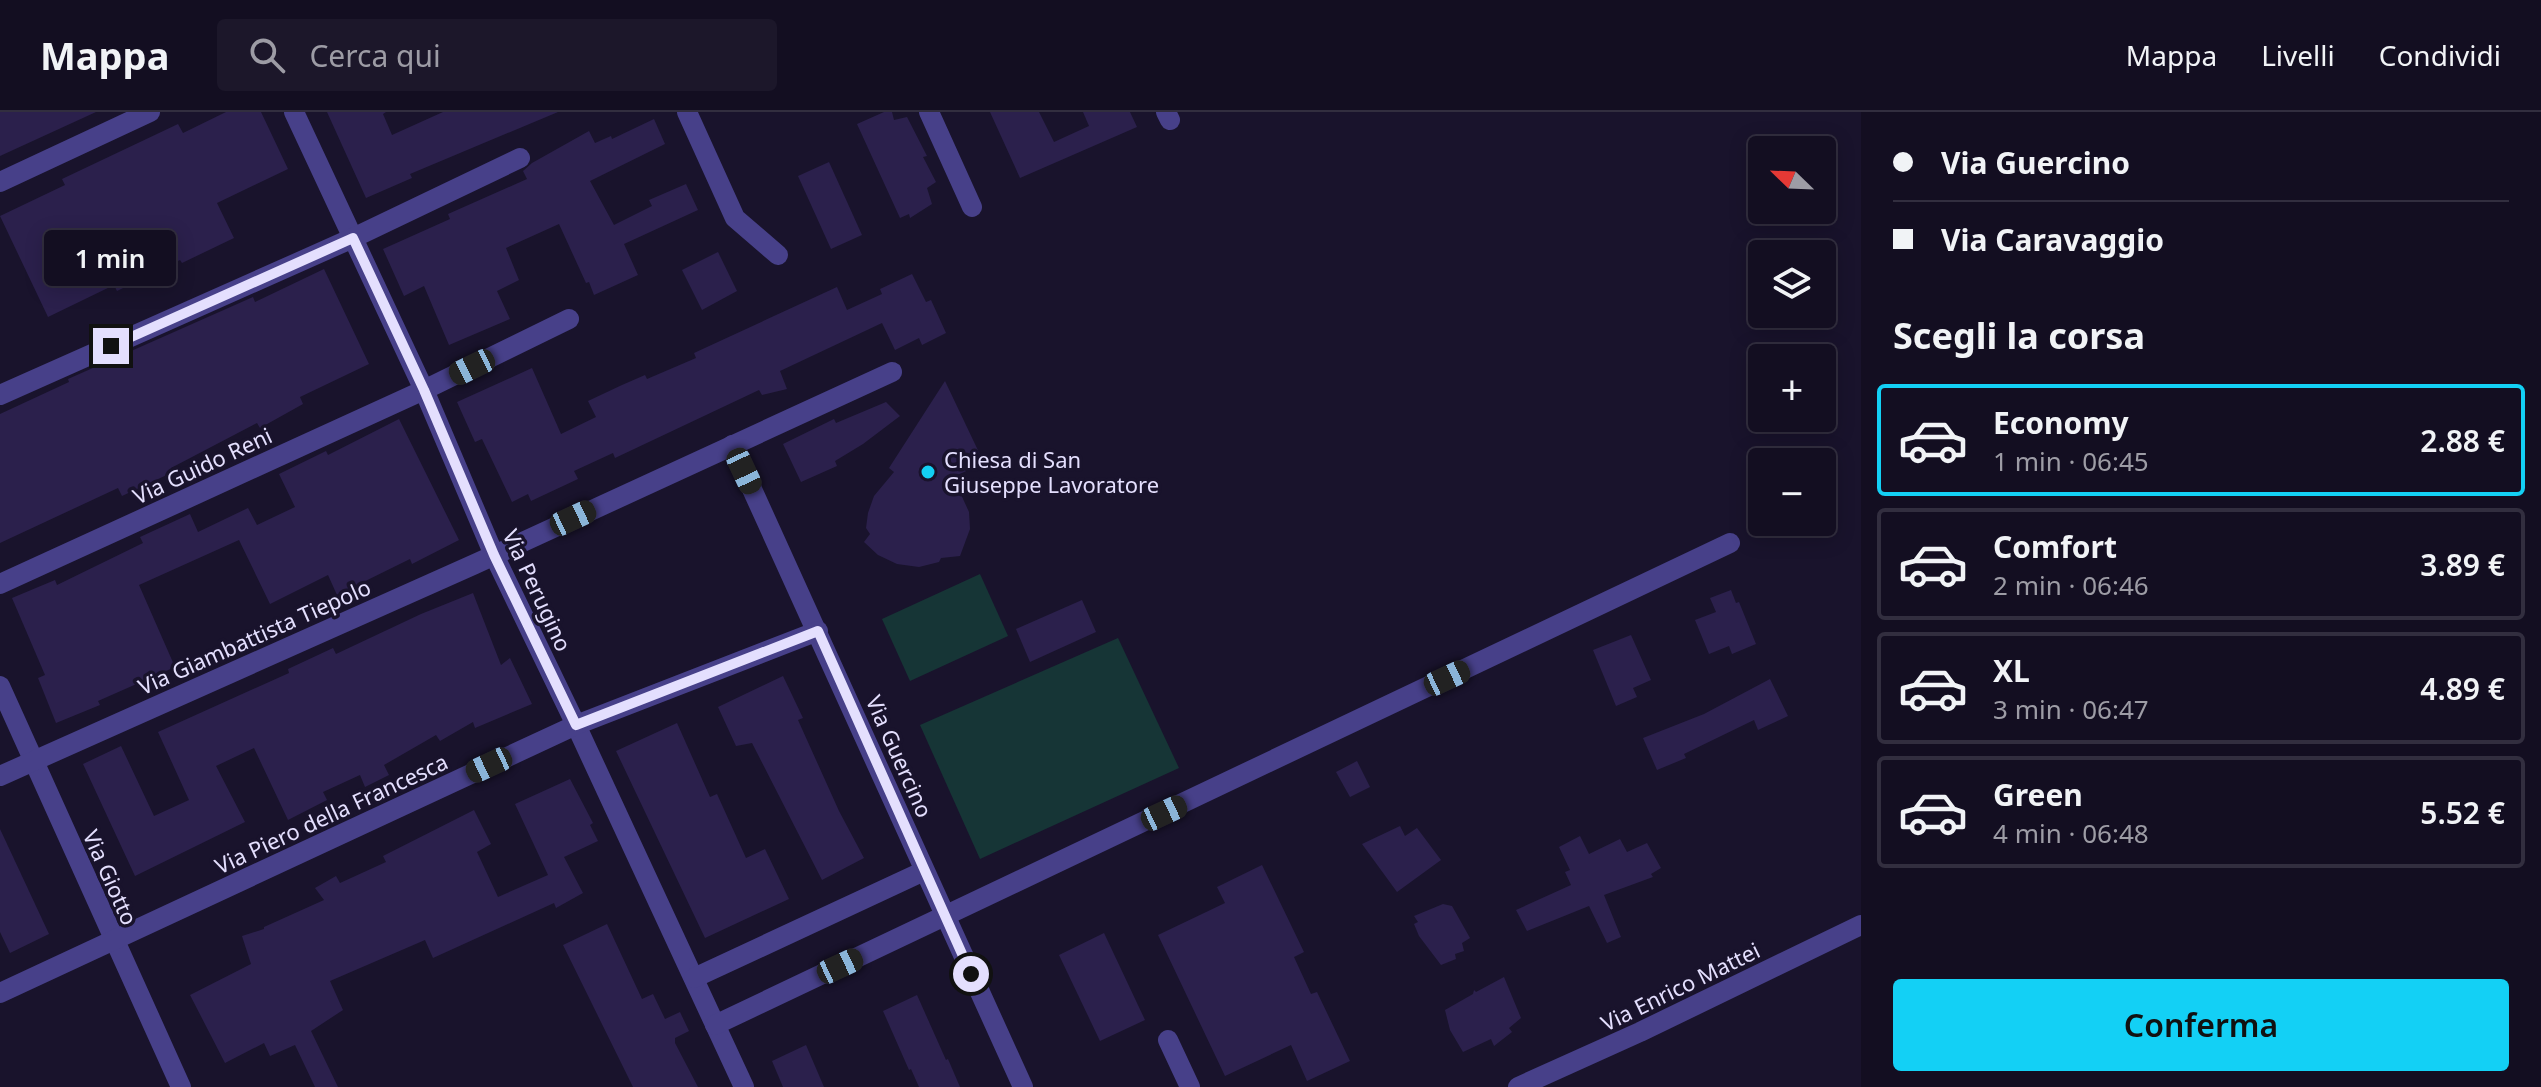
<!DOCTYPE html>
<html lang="it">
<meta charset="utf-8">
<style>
body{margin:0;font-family:"Noto Sans",sans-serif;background:#1c172a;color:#f1f3f6;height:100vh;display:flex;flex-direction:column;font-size:30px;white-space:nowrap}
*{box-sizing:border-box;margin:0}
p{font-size:26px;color:#9d9ca5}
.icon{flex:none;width:44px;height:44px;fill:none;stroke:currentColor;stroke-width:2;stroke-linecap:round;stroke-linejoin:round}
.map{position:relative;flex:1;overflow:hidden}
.details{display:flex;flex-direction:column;background:#130e21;width:680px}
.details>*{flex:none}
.banner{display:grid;align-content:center;height:176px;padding:0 32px;background:#130e21}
.needle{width:52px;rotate:293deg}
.fabs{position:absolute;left:1748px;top:24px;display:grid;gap:16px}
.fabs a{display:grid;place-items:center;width:88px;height:88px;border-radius:8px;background:#130e21;box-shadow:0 4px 20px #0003,0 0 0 2px #322e3f;font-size:40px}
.end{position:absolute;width:36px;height:36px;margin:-18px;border:10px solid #e4dffe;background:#111;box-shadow:0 0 0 4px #111}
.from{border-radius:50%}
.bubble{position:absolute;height:56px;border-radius:8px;background:#130e21;box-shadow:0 4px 20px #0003,0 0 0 2px #322e3f;font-size:26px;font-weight:600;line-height:56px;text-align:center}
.car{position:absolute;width:24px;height:48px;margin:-24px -12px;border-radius:10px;box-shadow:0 0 6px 2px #0007;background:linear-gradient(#222 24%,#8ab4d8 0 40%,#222 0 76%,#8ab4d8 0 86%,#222 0)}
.banner b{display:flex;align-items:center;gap:28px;height:76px;font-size:30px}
.banner b+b{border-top:2px solid #322e3f}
.banner i{width:20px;height:20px;background:#f1f3f6}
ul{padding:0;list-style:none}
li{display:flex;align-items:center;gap:24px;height:112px;margin:0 16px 12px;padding:0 16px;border:4px solid #322e3f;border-radius:8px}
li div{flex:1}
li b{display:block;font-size:30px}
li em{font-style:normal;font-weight:600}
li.selected{border-color:#13d0f5}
li>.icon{width:72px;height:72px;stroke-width:1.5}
h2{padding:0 32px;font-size:36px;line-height:96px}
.cta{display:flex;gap:16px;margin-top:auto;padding:16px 32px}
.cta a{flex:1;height:92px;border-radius:8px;background:#13d0f5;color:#111;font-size:32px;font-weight:600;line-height:92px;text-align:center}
header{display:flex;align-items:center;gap:48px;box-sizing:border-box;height:112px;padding:0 40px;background:#130e21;border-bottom:2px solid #322e3f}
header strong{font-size:38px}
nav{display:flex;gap:44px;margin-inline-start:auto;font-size:28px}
.search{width:560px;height:72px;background:#1c172a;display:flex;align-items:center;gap:20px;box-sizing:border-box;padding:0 28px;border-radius:8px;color:#9d9ca5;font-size:30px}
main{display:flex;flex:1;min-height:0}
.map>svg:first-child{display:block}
.green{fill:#163536}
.building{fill:#2b204c}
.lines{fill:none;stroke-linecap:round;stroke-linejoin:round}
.minor{stroke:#474089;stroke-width:20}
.route{stroke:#e4dffe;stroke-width:10}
.poi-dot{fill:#13d0f5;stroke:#19132c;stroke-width:3}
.labels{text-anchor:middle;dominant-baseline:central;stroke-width:7;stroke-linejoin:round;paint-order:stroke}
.poi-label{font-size:22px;fill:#e4dffe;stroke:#19132c;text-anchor:start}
.street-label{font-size:22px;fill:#e4dffe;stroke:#19132c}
</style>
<header>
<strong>Mappa</strong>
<div class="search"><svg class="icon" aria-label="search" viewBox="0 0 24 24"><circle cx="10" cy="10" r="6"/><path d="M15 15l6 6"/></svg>Cerca qui</div>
<nav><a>Mappa</a><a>Livelli</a><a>Condividi</a></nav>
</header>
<main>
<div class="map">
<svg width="1861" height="975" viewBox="0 0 1861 975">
<rect width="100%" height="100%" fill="#19132c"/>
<!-- green -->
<g class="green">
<polygon points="980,462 1008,524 910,569 882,507"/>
<polygon points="1118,526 1179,656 980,747 920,613"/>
</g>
<!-- building -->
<g class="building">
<polygon points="0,0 96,0 0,44"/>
<polygon points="226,0 261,0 288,57 217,91 234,126 182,151 180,148 117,179 114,173 48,205 0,104 65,73 62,67 178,12 183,21"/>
<polygon points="327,0 386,0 383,2 392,23 443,0 558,0 410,62 412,66 366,86"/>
<polygon points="884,0 892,0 894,8 907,5 927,44 923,45 936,70 927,76 932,92 910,106 909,102 900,106 857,12"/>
<polygon points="990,0 1039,0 1054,30 1089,14 1083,0 1130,0 1137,15 1020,66"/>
<polygon points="654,7 665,32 590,69 614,113 652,94 649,88 686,72 698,98 624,132 638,163 594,183 589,170 586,171 559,112 506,136 519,168 497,179 510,207 449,233 424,174 404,184 383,137 450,107 448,102 527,67 523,59 532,51 589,19 595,31 611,24 612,27"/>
<polygon points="829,50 862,123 831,137 798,64"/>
<polygon points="718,140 737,179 702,198 682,158"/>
<polygon points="324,157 369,252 300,285 303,292 260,316 257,311 171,356 173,360 122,384 118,376 0,431 0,302 69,270 68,267 253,185 255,190"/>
<polygon points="912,162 926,190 931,188 946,221 922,233 919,226 895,238 882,211 780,259 787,277 762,283 759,278 615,346 613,341 574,359 578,367 531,389 528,382 512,390 482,327 475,330 457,290 532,256 561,322 596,305 588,289 622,273 645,263 647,267 696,246 694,241 837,175 847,198 882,182 880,177"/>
<polygon points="945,269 984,351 953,365 969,400 970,417 960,444 941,446 939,450 919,455 897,452 878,443 864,430 870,422 866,416 868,401 874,384 894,360 889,356"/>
<polygon points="886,290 900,304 863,332 835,349 837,354 801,370 783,332 834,307 836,311"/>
<polygon points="399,307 459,428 412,452 410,447 337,483 328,463 270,492 239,428 139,473 175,555 98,589 100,593 56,611 38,566 45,563 12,486 55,468 57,473 143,431 140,425 190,402 198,420 248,396 257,413 295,395 279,362 326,339 328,343"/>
<polygon points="1731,478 1736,491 1739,490 1756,532 1732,542 1729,534 1709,542 1695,508 1716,500 1710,486"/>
<polygon points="473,481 501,553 510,546 532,592 475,616 473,610 440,629 436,623 384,653 389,663 365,675 360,663 323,680 327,688 288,708 254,636 216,654 245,710 135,764 83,652 121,634 154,704 189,688 158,620 289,561 288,557 333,536 336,542 421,502"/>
<polygon points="1082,488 1096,520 1030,550 1016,517"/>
<polygon points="1631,523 1651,568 1633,576 1637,585 1616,594 1593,538"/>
<polygon points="783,564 803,606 798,608 839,699 864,746 822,768 752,631 736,634 718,595"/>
<polygon points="1770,567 1788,604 1758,618 1754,608 1684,642 1686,646 1657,658 1643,626 1704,602"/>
<polygon points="677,611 710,685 717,682 746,746 765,737 789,787 705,826 616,639"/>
<polygon points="1357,649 1370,675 1350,685 1336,660"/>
<polygon points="570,667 593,711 590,713 598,729 564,745 583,781 556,796 554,791 433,846 425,828 330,869 343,898 311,919 338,975 315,975 295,933 270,944 264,931 225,951 190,883 251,852 242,824 264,817 264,815 324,788 315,776 336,764 340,771 386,750 383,744 474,698 491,732 477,740 498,785 548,763 515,692"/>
<polygon points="1400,714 1405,724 1417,716 1441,748 1397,780 1362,732"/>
<polygon points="0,717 49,822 10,841 0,820"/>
<polygon points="1580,724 1589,742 1620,727 1627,740 1647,731 1661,756 1651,762 1653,765 1604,783 1621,825 1607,831 1589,794 1527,819 1516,798 1571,773 1565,760 1570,758 1559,735"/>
<polygon points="1262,753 1304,840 1294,845 1311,882 1317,880 1350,949 1307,969 1291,933 1225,964 1158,823 1225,791 1217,775"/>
<polygon points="1443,792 1452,794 1470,826 1462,831 1464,839 1455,842 1456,847 1441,853 1419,824 1414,812 1418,810 1414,804"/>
<polygon points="607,812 642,887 653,882 665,907 680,900 689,919 675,926 675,931 698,975 633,975 563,833"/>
<polygon points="1104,821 1145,908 1100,929 1059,843"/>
<polygon points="1504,865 1521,906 1509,916 1512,920 1494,934 1491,927 1463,940 1450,918 1445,898 1473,882 1474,878 1476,880"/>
<polygon points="917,883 946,948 948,947 960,975 919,975 911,957 909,958 883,899"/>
<polygon points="806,933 824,975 783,975 772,949"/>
</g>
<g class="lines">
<!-- minor -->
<g class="minor">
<polyline points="294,0 424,278 494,443 576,613 744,975"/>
<polyline points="687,0 735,106 778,143"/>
<polyline points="929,0 972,95"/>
<polyline points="1166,0 1170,8"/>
<polyline points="0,70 150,0"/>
<polyline points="0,283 353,126 520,46"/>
<polyline points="732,333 1023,975"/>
<polyline points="0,472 424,278 569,207"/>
<polyline points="0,574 181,975"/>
<polyline points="0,664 475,452 892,260"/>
<polyline points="694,866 924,759"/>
<polyline points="0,881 576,613 818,519"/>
<polyline points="715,913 1730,431"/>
<polyline points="1168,928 1190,975"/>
<polyline points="1518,975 1640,920 1861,813"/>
</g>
</g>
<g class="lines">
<!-- route -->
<polyline class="route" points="111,234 353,126 424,278 494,443 576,613 818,519 971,862"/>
</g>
<!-- markers -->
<circle class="poi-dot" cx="928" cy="360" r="8"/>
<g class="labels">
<!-- poi labels -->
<g class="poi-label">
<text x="944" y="347">Chiesa di San<tspan x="944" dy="25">Giuseppe Lavoratore</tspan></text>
</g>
<!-- street labels -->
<g class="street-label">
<text transform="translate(202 353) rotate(-25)">Via Guido Reni</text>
<text transform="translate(538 478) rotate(65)">Via Perugino</text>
<text transform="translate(254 524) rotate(-24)">Via Giambattista Tiepolo</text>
<text transform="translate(900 644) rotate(66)">Via Guercino</text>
<text transform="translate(331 701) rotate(-25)">Via Piero della Francesca</text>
<text transform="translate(111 765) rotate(66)">Via Giotto</text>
<text transform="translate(1680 874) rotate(-26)">Via Enrico Mattei</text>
</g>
</g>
</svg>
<div class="fabs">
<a><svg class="needle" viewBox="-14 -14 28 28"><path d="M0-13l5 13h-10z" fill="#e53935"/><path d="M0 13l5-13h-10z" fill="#9d9ca5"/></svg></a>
<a><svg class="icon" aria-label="layers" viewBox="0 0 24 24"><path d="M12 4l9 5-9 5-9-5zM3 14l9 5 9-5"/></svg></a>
<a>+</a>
<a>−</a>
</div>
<i class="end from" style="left:971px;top:862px"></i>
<i class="end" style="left:111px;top:234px"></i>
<div class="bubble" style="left:44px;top:118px;width:132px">1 min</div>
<i class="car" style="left:472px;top:255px;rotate:244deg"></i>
<i class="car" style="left:744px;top:359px;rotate:155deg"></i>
<i class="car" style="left:573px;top:406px;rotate:65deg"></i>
<i class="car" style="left:1447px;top:566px;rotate:65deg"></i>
<i class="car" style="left:489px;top:653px;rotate:245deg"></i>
<i class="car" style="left:1164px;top:701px;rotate:65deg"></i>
<i class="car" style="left:840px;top:854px;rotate:65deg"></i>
</div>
<section class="details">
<div class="banner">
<b><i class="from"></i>Via Guercino</b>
<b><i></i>Via Caravaggio</b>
</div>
<h2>Scegli la corsa</h2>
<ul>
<li class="selected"><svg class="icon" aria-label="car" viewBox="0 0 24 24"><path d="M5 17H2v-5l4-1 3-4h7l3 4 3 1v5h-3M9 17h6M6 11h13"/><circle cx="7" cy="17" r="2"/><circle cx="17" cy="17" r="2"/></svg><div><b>Economy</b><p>1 min · 06:45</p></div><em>2.88 €</em></li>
<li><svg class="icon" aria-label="car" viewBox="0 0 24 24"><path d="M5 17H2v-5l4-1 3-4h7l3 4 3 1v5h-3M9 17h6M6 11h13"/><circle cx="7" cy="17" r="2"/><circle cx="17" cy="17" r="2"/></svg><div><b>Comfort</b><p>2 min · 06:46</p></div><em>3.89 €</em></li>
<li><svg class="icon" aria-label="car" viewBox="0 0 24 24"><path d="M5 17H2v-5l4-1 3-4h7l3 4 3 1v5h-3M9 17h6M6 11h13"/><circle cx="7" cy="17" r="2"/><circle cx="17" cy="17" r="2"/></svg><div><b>XL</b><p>3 min · 06:47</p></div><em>4.89 €</em></li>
<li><svg class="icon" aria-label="car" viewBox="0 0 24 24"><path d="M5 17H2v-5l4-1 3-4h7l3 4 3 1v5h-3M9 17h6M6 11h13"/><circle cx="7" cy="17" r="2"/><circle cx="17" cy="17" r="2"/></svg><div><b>Green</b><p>4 min · 06:48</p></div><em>5.52 €</em></li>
</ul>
<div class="cta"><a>Conferma</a></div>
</section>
</main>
